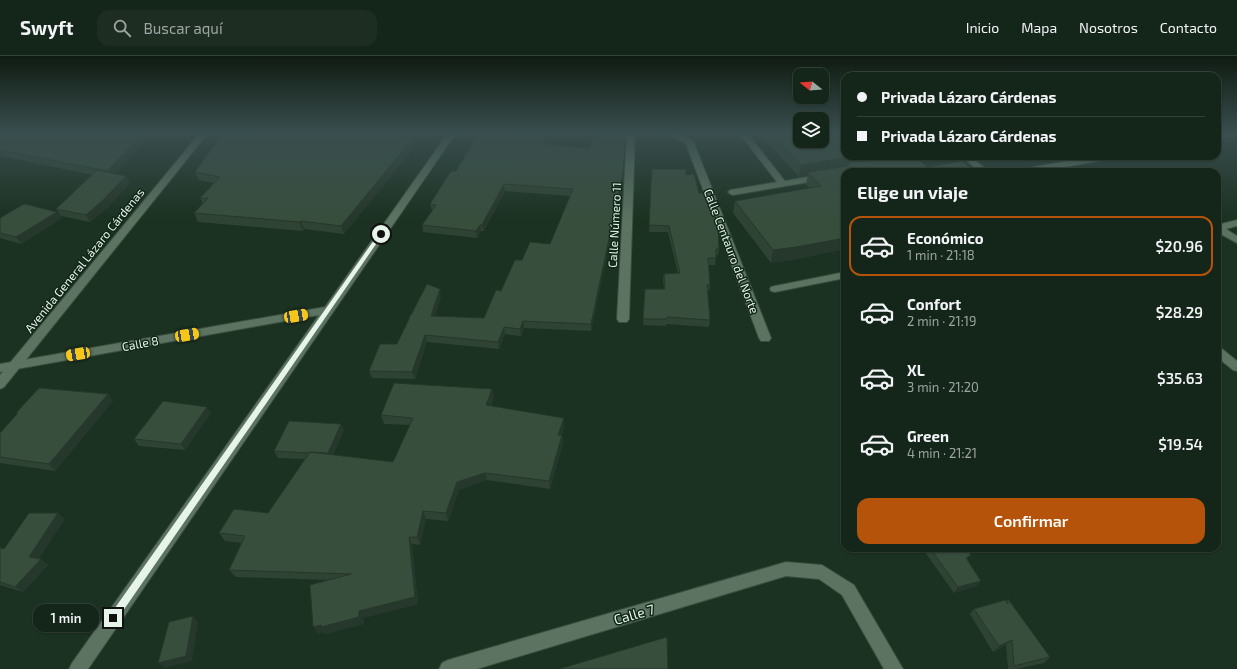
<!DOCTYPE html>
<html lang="es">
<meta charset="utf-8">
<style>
body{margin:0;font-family:"Exo 2",sans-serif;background:#1d2d22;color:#f1f3f6;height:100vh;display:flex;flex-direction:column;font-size:15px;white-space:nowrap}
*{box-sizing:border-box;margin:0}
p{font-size:13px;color:#9da5a2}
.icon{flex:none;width:22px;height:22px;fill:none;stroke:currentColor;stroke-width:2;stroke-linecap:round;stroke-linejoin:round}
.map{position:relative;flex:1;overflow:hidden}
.drawer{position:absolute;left:841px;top:112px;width:380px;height:384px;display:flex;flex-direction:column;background:#142519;border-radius:12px;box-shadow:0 1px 3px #0004,0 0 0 1px #334238}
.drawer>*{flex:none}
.top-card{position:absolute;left:841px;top:16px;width:380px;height:88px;border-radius:12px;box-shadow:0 1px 3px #0004,0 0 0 1px #334238;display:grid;align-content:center;height:88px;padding:0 16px;background:#142519}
.needle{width:26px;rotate:287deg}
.controls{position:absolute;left:793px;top:12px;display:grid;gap:8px}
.controls a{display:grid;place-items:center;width:36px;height:36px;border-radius:8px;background:#142519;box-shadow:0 1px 3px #0004,0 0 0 1px #334238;font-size:20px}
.end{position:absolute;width:18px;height:18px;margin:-9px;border:5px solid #e7f4ea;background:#111;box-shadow:0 0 0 2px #111}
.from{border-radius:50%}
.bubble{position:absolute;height:28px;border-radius:12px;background:#142519;box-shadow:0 1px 3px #0004,0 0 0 1px #334238;font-size:13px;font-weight:600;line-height:28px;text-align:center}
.car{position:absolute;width:12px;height:24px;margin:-12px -6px;border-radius:5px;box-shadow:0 0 3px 1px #0007;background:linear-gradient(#f5c518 24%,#345 0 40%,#f5c518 0 76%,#345 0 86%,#f5c518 0)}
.top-card b{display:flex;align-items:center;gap:14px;height:38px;font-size:15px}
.top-card b+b{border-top:1px solid #334238}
.top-card i{width:10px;height:10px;background:#f1f3f6}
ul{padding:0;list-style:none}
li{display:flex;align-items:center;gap:12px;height:60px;margin:0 8px 6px;padding:0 8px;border:2px solid transparent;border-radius:12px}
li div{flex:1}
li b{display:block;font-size:15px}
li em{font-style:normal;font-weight:600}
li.active{border-color:#b45309}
li>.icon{width:36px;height:36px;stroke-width:1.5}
h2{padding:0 16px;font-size:18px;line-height:48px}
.cta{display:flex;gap:8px;margin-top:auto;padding:8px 16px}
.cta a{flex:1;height:46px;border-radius:12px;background:#b45309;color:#fff;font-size:16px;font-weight:600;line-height:46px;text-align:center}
header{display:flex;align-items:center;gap:24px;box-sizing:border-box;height:56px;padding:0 20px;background:#142519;border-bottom:1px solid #334238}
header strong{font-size:19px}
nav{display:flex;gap:22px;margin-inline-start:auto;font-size:14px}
.search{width:280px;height:36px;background:#1d2d22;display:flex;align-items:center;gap:10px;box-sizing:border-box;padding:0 14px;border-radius:12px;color:#9da5a2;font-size:15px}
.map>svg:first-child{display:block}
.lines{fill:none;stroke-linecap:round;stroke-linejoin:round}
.street-casing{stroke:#3a4e40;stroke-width:2}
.secondary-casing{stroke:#3a4e40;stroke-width:2}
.street{fill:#5b7360;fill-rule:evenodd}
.secondary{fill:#5b7360;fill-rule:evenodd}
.wall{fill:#2f4334}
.shaded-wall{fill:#26372b}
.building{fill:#374e3d;stroke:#26372b}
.route{fill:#e7f4ea}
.labels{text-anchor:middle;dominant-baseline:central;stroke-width:3;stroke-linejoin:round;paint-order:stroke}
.street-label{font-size:12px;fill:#e7f4ea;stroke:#112718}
.near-street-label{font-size:14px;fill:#e7f4ea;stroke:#112718}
</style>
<header>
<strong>Swyft</strong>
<div class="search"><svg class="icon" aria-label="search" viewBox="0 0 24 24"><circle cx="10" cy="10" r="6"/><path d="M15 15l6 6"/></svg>Buscar aquí</div>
<nav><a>Inicio</a><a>Mapa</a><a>Nosotros</a><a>Contacto</a></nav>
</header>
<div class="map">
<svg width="1237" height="613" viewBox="0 0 1237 613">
<rect width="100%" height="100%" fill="#1b3121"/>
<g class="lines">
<!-- street casing -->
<g class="street-casing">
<g id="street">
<polygon points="448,77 456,77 88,613 69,613 72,607 319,259 0,316 0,308 325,251"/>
<polygon points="627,77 635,77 629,263 627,266 619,266 617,263"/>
<path d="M 663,77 C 675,77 685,78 694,87 L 771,282 L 769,285 L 761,285 L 759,282 L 686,88 L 678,83 Z"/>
<polygon points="739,77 747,77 785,125 845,114 849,116 845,116 845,120 733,139 730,138 728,136 730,134 777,126"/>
<polygon points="1224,77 1237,77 1237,79 1217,83 1217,79"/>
<polygon points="1095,100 1113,100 1109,103 1037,116 1019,116 1023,113"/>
<polygon points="1237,164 1237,170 1226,173 1237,180 1237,187 1217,176 1217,169"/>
<polygon points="845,216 845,222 775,236 771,235 770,233 771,231 775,230"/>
<polygon points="786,506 822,509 854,529 903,613 884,613 842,539 819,523 786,520 477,613 439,613 442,607 448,604"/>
</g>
</g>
<!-- secondary casing -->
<g class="secondary-casing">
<g id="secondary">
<polygon points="200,77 208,77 4,331 0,333 0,319"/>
<polygon points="961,100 970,100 989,116 980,116"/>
<polygon points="1217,291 1221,292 1237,305 1237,315 1233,314 1217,301"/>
</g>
</g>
<!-- street -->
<use href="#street" class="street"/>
<!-- secondary -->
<use href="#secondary" class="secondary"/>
</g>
<!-- wall -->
<g class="wall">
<polygon points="0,77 141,80 144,87 115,118 130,127 108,151 90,166 61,160 56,153 93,119 0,100"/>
<polygon points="223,77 409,77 405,81 415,90 344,178 304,173 303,175 198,166 194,157 203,148 200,142 214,127 199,124 195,116"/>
<polygon points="545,77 545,83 544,88 590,92 594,77 626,77 623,124 591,275 524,272 521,280 505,278 499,293 427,286 415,323 372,322 369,315 397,288 411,259 441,240 435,260 484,262 501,235 522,204 550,188 570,140 505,135 484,175 481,175 477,182 423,176 422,169 432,155 430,148 484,78"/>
<polygon points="759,77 800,77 845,100 901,100 901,101 927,111 976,116 845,116 845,193 793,204 771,207 733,157 735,145 809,132 806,128 808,119 799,121"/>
<polygon points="652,113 686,119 699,137 719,193 718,199 716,199 715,209 709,209 710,229 709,235 708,236 710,264 709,271 666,268 666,270 643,269 645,233 664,233 663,224 664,218 678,217 668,176 649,176"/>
<polygon points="57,156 62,162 21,188 0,182 0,162"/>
<polygon points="108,338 113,345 55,415 0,407 0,377 17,358 16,357"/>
<polygon points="494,341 491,350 564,370 562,379 563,387 550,433 487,424 459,434 448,465 426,463 420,489 412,488 418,548 363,562 364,568 326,578 324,576 318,578 328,524 236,521 229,514 242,487 225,485 219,477 268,457 305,403 278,402 274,395 341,368 344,374 333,399 393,406 410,369 384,368 381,359"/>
<polygon points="211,357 185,394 139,390 134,383"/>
<polygon points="65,463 39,502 41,503 48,509 23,536 0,529 0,492 4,493"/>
<polygon points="922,492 964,492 977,530 954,537"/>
<polygon points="1008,543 1050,601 1044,607 1016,613 1008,613 1006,589 993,596 970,558 974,553 1006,545"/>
</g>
<!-- shaded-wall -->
<g class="shaded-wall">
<polygon points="399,77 409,77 398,88 396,80"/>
<polygon points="545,77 545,83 543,95 543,88"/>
<polygon points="626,77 623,124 591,275 591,268"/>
<polygon points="141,80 144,87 111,122 107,115"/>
<polygon points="413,82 415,90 344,178 341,170"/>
<polygon points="855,100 901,100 900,103 808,116 808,119 799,121 801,109"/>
<polygon points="126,120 130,127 108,151 90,166 86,159"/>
<polygon points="504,128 505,135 484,175 482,169"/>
<polygon points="57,156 62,162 21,188 16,181"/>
<polygon points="301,165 304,173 303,175 299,166"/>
<polygon points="480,169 481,175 477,182 476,175"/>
<polygon points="845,182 845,193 793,204 771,207 773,194"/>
<polygon points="440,233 441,240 433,267 431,260"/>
<polygon points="523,265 524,272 521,280 520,273"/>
<polygon points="504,271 505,278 499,293 498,286"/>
<polygon points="425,279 427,286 415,323 412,316"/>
<polygon points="492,333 494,341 488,357 486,349"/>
<polygon points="108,338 113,345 55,415 49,408"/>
<polygon points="207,351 211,357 185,394 181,388"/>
<polygon points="564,362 564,370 559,387 558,379"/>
<polygon points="341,368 344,374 331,404 328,397"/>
<polygon points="562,379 563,387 550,433 549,425"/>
<polygon points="485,417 487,424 459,434 448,465 446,457 457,426"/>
<polygon points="423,455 426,463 420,489 417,481"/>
<polygon points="58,457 65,463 37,506 29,501"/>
<polygon points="409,481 412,488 418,548 363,562 364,568 326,578 324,576 318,578 313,571 359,555"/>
<polygon points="41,503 48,509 23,536 15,531"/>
<polygon points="981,525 977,530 954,537 958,531"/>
<polygon points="193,560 198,566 192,605 165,612 158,607"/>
<polygon points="1012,584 1006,589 993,596 999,590"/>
</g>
<!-- building -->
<g class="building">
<polygon points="0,77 125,77 141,80 107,115 0,94"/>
<polygon points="223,77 399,77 396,80 413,82 341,170 301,165 299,166 194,157 208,142 200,142 220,121 195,116"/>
<polygon points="485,77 545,77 543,88 590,92 594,77 626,77 623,117 591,268 523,265 520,273 504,271 498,286 425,279 412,316 369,315 380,288 397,288 409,263 410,259 411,259 427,228 440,233 431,260 484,262 496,234 501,235 515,204 522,204 530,186 550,188 573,133 504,128 482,169 480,169 476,175 422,169 436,149 430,148 451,115 456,115 478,78 484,78"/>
<polygon points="771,77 800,77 800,85 822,85 822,77 845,77 845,100 855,100 801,109"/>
<polygon points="904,100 914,100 927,111 962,105 976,116 845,116 845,182 796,191 773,194 735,145 821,130 808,116 848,110 850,106 884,104"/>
<polygon points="652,113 686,113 686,119 694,118 699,137 706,137 718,168 719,193 716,193 716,202 708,202 710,229 707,229 710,264 667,261 667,263 643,263 645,233 665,233 664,218 680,217 669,170 649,169"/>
<polygon points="97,114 126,120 103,144 86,159 56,153"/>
<polygon points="25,148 57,156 16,181 0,177 0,162 22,149"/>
<polygon points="394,327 492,333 486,349 564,362 558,379 562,379 549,425 485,417 457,426 446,457 423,455 417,481 409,481 415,541 359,555 359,561 321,571 321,569 313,571 310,529 351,518 229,514 245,480 219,477 234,453 268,457 310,396 393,406 413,362 381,359"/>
<polygon points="39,332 108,338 49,408 0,401 0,377 18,357 16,357"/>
<polygon points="163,345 207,351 181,388 134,383"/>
<polygon points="289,365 341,368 328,397 310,396 309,397 274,395"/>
<polygon points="29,457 58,457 29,501 41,503 15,531 0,526 0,492 4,493"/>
<polygon points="930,492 964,492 971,499 966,502 981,525 958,531"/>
<polygon points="1008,543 1050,601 1014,610 1012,584 999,590 974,553 1005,544 1008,548"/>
<polygon points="193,560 186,600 158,607 169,566"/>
<polygon points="667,581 668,613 559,613"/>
</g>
<!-- sky -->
<linearGradient id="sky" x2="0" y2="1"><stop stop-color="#0f1b12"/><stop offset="0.47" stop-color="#394e4e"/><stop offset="1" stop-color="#394e4e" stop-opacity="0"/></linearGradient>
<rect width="1237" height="163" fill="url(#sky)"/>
<!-- route -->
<polygon class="route" points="379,177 383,178 116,565 113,566 110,565 109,562 110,559"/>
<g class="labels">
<!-- street labels -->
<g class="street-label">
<text transform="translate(614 169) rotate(-87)">Calle Número 11</text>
<text transform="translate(732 195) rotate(69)">Calle Centauro del Norte</text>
<text transform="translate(84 204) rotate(-51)">Avenida General Lázaro Cárdenas</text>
<text transform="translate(140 287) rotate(-10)">Calle 8</text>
</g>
<!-- near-street labels -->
<g class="near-street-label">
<text transform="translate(634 558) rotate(-16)">Calle 7</text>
</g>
</g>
</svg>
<div class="controls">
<a><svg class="needle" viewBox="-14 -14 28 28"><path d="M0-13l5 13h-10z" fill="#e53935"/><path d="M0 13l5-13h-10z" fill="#9da5a2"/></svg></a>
<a><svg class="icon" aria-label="layers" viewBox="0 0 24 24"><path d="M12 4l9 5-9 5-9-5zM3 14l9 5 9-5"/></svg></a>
</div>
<i class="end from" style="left:381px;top:178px"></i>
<i class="end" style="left:113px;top:562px"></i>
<div class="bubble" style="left:33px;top:548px;width:66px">1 min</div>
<i class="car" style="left:296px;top:260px;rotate:80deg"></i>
<i class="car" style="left:187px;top:279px;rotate:80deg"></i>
<i class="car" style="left:78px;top:298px;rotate:260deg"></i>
<div class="top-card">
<b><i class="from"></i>Privada Lázaro Cárdenas</b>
<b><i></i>Privada Lázaro Cárdenas</b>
</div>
<section class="drawer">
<h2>Elige un viaje</h2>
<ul>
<li class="active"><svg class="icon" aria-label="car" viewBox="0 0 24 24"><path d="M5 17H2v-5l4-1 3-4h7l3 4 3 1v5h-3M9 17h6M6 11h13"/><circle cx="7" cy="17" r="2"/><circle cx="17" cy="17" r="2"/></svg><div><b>Económico</b><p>1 min · 21:18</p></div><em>$20.96</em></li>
<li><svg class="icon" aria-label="car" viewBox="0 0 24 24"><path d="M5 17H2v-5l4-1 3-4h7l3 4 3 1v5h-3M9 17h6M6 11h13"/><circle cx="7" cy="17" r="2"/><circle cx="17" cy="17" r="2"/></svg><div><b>Confort</b><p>2 min · 21:19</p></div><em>$28.29</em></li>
<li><svg class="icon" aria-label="car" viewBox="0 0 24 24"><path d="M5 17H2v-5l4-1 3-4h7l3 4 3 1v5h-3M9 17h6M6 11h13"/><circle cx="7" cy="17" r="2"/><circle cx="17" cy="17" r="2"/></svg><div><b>XL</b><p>3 min · 21:20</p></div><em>$35.63</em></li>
<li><svg class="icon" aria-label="car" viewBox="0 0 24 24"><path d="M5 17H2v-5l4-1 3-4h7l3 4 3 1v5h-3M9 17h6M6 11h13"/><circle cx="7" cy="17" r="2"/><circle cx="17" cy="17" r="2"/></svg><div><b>Green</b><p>4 min · 21:21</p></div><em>$19.54</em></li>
</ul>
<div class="cta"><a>Confirmar</a></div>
</section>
</div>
